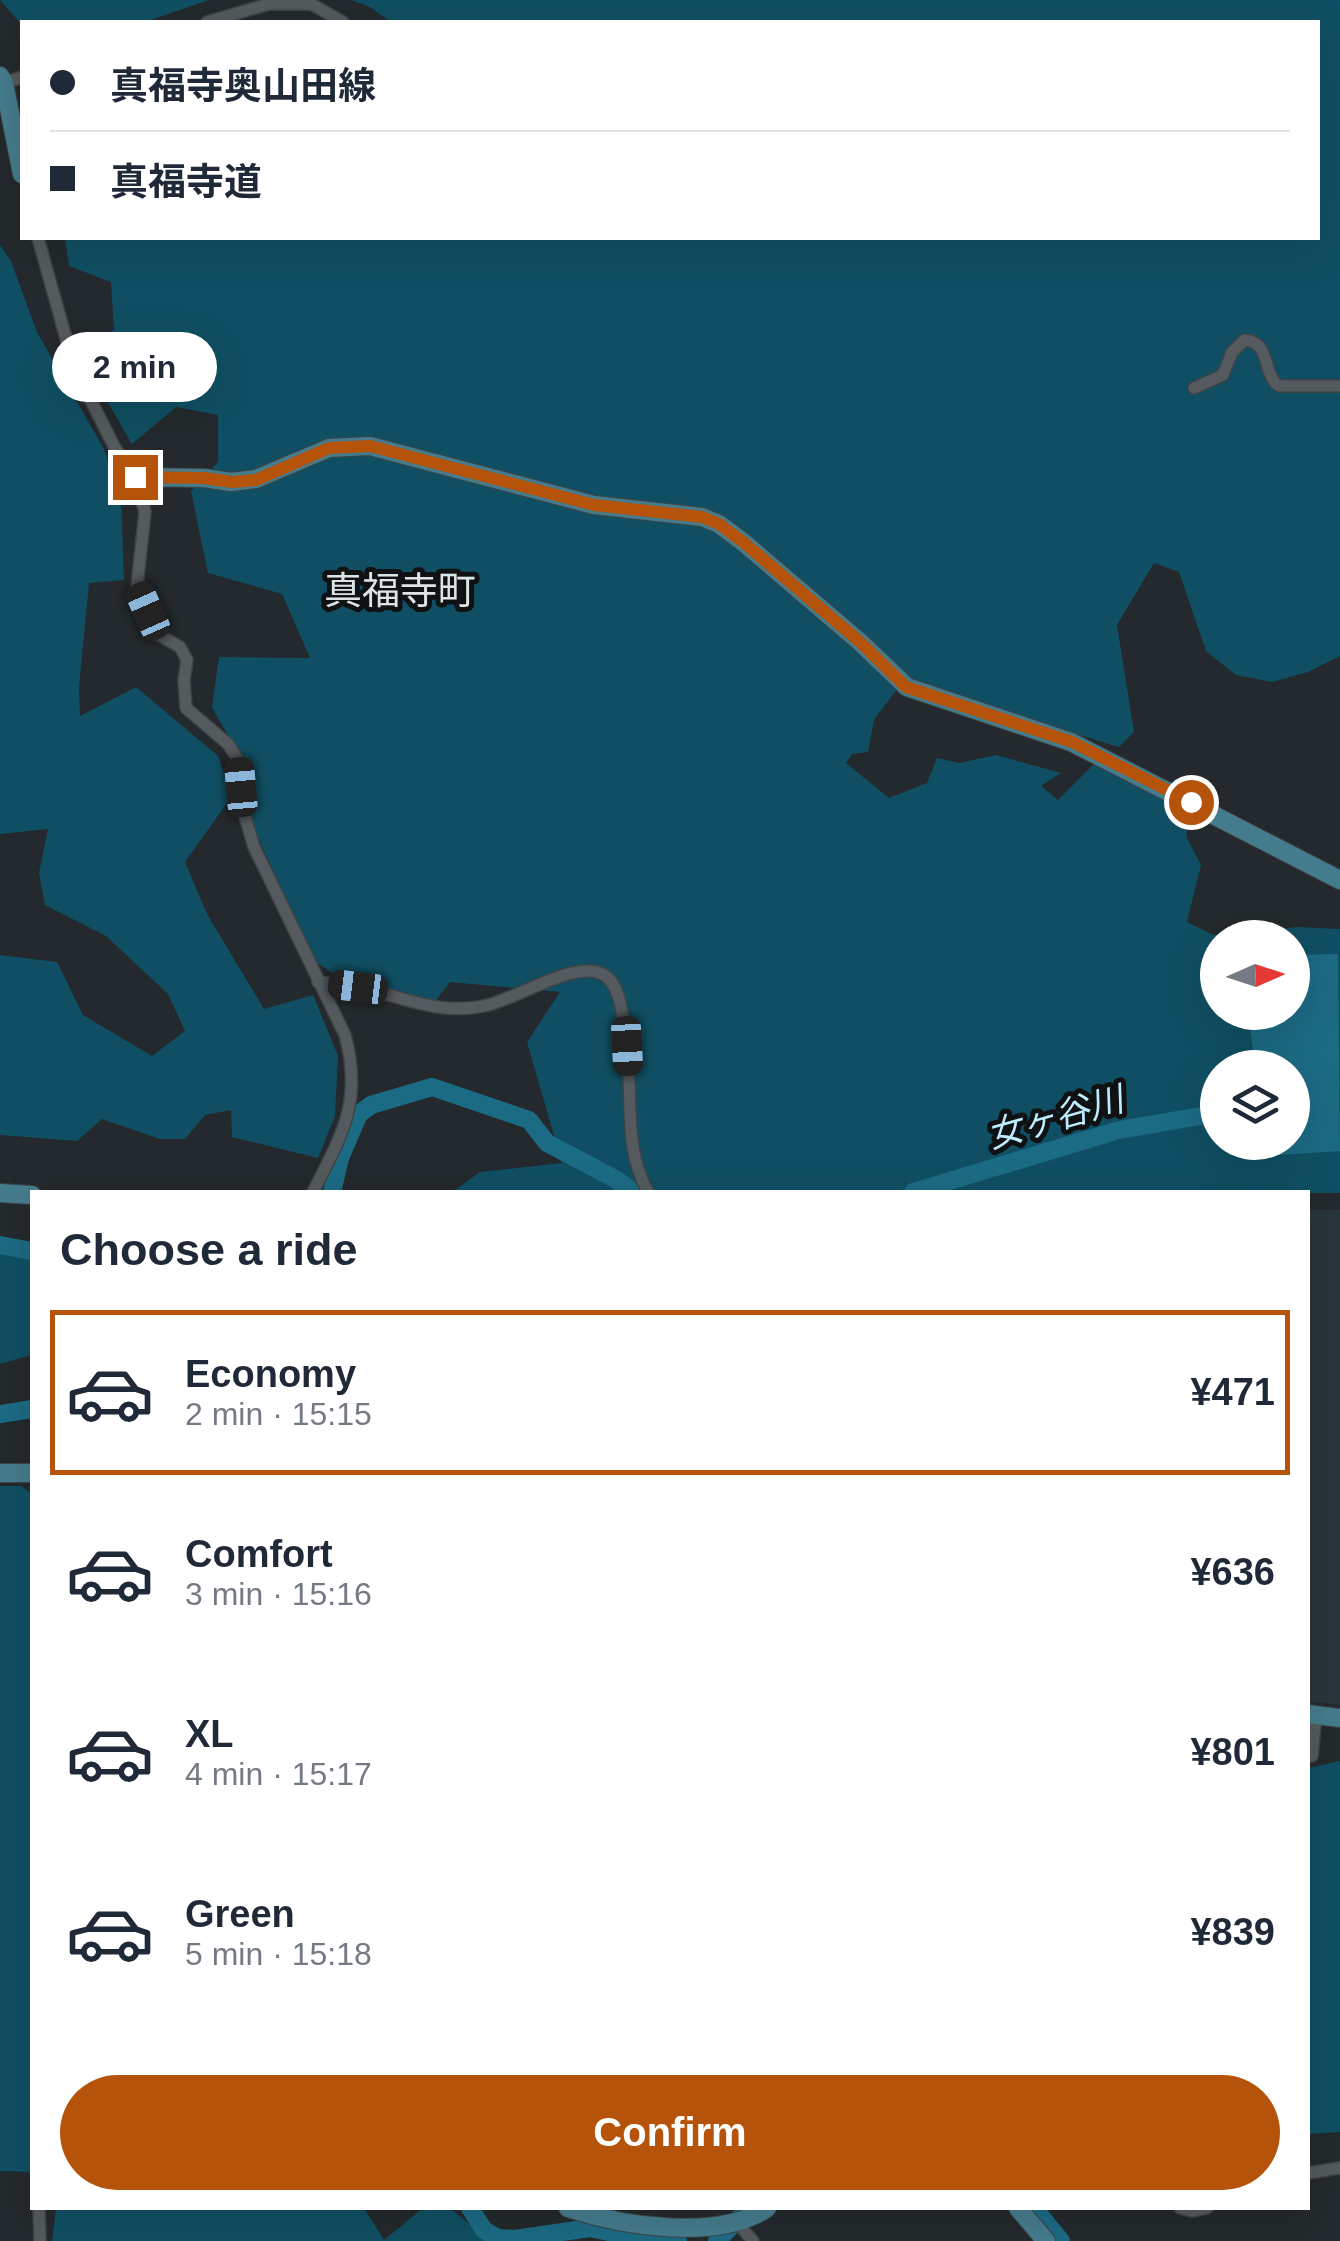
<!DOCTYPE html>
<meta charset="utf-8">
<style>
body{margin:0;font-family:Helvetica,"Noto Sans JP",sans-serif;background:#f2f2f3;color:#1f2937;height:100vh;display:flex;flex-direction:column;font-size:38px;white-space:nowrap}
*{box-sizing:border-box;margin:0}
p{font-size:32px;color:#747a83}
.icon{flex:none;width:55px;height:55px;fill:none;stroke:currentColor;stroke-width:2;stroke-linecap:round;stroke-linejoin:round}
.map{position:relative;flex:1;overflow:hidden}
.side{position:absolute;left:30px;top:1190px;width:1280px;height:1020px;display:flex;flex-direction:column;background:#fff;border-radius:0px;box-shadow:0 10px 40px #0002}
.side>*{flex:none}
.top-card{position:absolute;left:20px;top:20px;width:1300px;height:220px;border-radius:0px;box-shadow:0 10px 40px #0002;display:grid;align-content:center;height:220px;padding:0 30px;background:#fff}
.needle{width:65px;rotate:87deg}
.tools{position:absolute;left:1200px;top:920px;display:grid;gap:20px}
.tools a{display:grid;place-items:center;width:110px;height:110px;border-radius:50%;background:#fff;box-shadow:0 10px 40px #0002;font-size:50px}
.end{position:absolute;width:45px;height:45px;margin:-22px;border:12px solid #b45309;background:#fff;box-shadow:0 0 0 5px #fff}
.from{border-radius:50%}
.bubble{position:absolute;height:70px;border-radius:35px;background:#fff;box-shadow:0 10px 40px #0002;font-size:32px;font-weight:800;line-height:70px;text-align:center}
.car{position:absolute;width:30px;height:60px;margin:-30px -15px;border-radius:12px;box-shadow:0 0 8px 2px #0007;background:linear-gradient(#222 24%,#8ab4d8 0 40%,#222 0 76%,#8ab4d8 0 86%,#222 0)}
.top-card b{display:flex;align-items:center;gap:35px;height:95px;font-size:38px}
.top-card b+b{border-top:2px solid #e0e1e3}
.top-card i{width:25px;height:25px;background:#1f2937}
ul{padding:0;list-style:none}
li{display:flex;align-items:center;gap:30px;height:165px;margin:0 20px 15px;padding:0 10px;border:5px solid transparent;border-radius:0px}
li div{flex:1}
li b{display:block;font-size:38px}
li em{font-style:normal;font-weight:800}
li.current{border-color:#b45309}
li>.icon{width:90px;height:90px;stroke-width:1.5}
h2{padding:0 30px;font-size:45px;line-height:120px}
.action{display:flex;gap:20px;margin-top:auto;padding:20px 30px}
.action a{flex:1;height:115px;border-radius:60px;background:#b45309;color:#fff;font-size:40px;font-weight:800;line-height:115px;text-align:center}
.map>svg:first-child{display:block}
.built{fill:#28353a}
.green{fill:#104f63;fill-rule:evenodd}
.water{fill:#1c6b84}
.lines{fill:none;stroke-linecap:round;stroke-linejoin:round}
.river{stroke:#1c6b84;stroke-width:18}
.street-casing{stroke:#3e4446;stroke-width:14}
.secondary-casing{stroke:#3e4446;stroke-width:20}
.street{stroke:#545a5d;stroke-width:11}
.secondary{stroke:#457c8d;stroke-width:18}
.route{stroke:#b45309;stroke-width:12}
.labels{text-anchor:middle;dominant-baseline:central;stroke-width:10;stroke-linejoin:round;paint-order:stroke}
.water-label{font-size:35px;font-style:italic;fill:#beecff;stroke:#0f1112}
.quarter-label{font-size:38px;fill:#dce4e7;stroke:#0f1112}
</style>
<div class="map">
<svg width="1340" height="2241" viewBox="0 0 1340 2241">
<rect width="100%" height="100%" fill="#23292c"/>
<!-- built -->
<polygon class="built" points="1308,1210 1340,1210 1340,1705 1308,1702"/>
<!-- green -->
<g class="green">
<polygon points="0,0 209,0 145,22 22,25"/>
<path d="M 351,0 L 1340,0 L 1340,656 L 1308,672 L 1272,682 L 1236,675 L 1206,651 L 1179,572 L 1154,563 L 1117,625 L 1134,732 L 1119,747 L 903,681 L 874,720 L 868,752 L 852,754 L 846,763 L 889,798 L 927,783 L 937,758 L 959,763 L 996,755 L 1061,773 L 1041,786 L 1058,800 L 1096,762 L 1184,802 L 1187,838 L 1201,865 L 1187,922 L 1213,935 L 1298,927 L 1340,929 L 1340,1193 L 452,1192 L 480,1172 L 562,1163 L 527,1042 L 560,992 L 450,982 L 433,1004 L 337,976 L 313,960 L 253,826 L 242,761 L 212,707 L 219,657 L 310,658 L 282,594 L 208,573 L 191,491 L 218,462 L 218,415 L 176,407 L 132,444 L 95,380 L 85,344 L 114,330 L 111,282 L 69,266 L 65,238 L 1318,238 L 1318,22 L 391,22 L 370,7 ZM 1218,938 L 1292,938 L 1292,1012 L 1218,1012 ZM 1218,1068 L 1292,1068 L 1292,1142 L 1218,1142 Z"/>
<polygon points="0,245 11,261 37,332 104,449 121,497 124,580 89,583 79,687 80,716 136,687 218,756 232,796 185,862 207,914 264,1009 313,995 338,1056 335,1116 318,1158 232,1137 231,1110 205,1115 185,1139 160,1139 102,1119 77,1141 0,1135 0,955 57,962 83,1015 152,1056 185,1031 168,994 106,936 45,905 39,873 48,829 0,834"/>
<polygon points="18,1249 32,1260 32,1355 0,1364 0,1254"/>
<polygon points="0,1486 21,1486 32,1494 32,2172 0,2171"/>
<polygon points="1340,1761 1340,2132 1308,2134 1308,1768"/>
<polygon points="56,2208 364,2208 384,2240 423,2208 450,2208 490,2241 52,2241"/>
</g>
<!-- water -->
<polygon class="water" points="1338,954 1340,1151 1237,1158 1236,1143 1292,1142 1292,1068 1252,1067 1255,1064 1248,1013 1292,1012 1293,955"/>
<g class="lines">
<!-- river -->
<g class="river">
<polyline points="332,1192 340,1158 359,1114 371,1105 432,1087 529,1120 547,1143 617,1180 633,1192"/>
<polyline points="913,1192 1119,1130 1218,1113"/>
<polyline points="0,1245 32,1251"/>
<polyline points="0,1414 32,1409"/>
<polyline points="470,2208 484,2230 498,2238 515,2239 590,2228 651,2241"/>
<polyline points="1034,2208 1061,2241"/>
<polyline points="656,2241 658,2237 678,2241"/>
<polyline points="717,2241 749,2208"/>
</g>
<!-- street casing -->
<g class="street-casing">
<g id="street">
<polyline points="207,22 269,4 311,4 343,22"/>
<polyline points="4,83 22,77"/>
<path d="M 38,238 L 74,367 L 115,448 L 135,477 L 145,512 L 137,586 L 159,635 L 180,647 L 187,660 L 184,680 L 186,708 L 228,744 L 239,761 L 244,813 L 254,847 L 345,1035 C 363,1101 342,1135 313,1192"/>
<path d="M 1194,388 L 1223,375 L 1232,352 L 1245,340 C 1272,343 1261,372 1279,386 L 1340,386"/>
<path d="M 318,982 C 330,983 343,984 356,987 C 401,995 436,1016 484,1006 C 515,1000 571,962 600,973 C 622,981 623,1021 626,1042 C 634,1093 622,1146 648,1192"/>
<polyline points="1308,1756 1312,1756 1316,1714"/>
<polyline points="1308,2173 1340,2168"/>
<polyline points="39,2208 40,2241"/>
<polyline points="1180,2208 1192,2211 1207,2208"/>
<polyline points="741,2227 753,2241"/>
</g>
</g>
<!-- secondary casing -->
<g class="secondary-casing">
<g id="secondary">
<polyline points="0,76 4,83 22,174"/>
<polyline points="135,477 204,478 231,482 256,479 329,448 370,446 594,505 702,517 719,524 743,542 860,642 907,687 1071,742 1340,880"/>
<polyline points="0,1193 32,1195"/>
<polyline points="0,1473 32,1473"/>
<polyline points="1308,1714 1340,1718"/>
<path d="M 568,2208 C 625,2227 719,2241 767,2208"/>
<polyline points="1018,2208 1046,2241"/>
</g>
</g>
<!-- street -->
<use href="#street" class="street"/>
<!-- secondary -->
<use href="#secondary" class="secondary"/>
</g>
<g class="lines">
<!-- route -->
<polyline class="route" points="135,477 204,478 232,482 256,480 329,448 370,446 594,505 702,517 719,524 743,542 860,642 906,687 1072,742 1191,802"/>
</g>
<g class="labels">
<!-- water labels -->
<g class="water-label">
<text transform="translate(1055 1117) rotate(-16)">女ヶ谷川</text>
</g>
<!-- quarter labels -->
<g class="quarter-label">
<text x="400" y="591">真福寺町</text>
</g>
</g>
</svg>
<div class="tools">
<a><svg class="needle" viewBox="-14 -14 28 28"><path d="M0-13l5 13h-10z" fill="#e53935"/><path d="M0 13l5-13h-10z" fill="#747a83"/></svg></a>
<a><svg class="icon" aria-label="layers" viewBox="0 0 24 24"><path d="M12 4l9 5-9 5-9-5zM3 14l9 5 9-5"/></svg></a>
</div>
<i class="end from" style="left:1191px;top:802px"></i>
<i class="end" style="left:135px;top:477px"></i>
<div class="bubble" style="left:52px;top:332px;width:165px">2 min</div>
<i class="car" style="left:148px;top:611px;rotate:336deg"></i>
<i class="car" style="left:241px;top:787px;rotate:355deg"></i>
<i class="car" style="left:358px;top:987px;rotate:277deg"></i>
<i class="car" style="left:627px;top:1046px;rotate:177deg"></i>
<div class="top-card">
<b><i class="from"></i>真福寺奥山田線</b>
<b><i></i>真福寺道</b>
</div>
<section class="side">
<h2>Choose a ride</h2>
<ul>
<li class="current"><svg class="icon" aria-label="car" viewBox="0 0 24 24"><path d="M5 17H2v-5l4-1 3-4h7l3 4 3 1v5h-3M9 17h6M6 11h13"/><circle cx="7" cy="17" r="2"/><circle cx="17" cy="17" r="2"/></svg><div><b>Economy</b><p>2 min · 15:15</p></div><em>¥471</em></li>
<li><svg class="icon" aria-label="car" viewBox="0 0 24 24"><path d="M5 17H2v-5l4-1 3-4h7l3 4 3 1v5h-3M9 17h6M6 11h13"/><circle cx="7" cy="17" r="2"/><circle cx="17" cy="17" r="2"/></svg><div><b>Comfort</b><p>3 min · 15:16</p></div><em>¥636</em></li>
<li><svg class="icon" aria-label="car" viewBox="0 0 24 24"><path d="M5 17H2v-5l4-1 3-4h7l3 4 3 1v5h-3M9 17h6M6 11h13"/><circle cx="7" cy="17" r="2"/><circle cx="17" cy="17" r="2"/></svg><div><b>XL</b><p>4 min · 15:17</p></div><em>¥801</em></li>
<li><svg class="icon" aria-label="car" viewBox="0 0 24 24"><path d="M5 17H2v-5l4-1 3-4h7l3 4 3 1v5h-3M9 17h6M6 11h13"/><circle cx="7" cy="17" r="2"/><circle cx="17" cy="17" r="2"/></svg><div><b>Green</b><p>5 min · 15:18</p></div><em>¥839</em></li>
</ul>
<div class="action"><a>Confirm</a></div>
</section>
</div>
